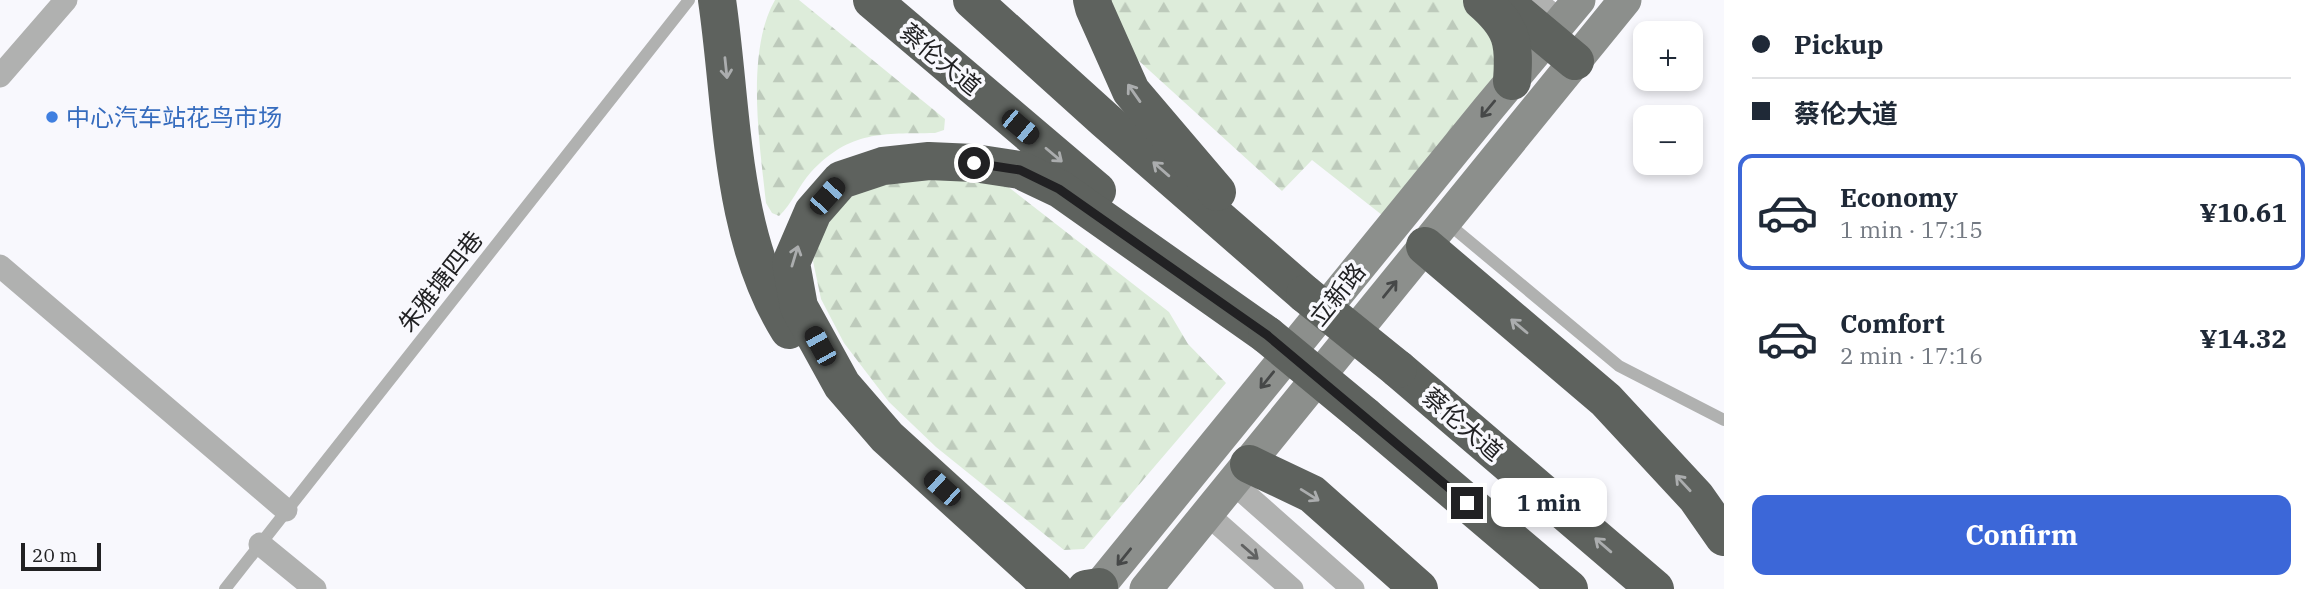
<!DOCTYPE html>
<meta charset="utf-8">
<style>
body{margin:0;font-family:"IBM Plex Serif","Noto Sans SC",serif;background:#f2f2f3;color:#1f2937;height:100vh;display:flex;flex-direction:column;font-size:26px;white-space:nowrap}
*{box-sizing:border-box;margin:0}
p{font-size:23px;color:#747a83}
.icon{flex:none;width:38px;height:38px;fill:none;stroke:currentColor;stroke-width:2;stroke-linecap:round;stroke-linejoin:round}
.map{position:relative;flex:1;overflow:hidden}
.side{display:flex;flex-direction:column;background:#fff;width:595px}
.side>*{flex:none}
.hud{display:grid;align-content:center;height:154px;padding:0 28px;background:#fff}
.controls{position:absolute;left:1633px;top:21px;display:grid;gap:14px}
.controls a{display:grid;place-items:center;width:70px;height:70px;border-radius:14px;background:#fff;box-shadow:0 4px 10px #0003;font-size:35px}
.scale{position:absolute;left:21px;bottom:18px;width:80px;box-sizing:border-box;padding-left:7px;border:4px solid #212123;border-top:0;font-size:19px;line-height:24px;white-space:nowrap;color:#212123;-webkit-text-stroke:5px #f8f8fd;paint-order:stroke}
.end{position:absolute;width:32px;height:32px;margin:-16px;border:9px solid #212123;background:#fff;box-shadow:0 0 0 4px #fff}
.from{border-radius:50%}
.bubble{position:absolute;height:49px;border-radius:14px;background:#fff;box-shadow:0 4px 10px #0003;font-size:23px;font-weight:700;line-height:49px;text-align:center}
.car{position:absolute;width:21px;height:42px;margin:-21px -10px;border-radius:9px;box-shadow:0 0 5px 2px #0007;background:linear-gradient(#222 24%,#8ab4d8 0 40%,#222 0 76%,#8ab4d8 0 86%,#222 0)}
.hud b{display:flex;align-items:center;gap:24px;height:66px;font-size:26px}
.hud b+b{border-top:2px solid #e0e1e3}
.hud i{width:18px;height:18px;background:#1f2937}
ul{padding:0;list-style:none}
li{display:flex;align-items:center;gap:21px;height:116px;margin:0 14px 10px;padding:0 14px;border:4px solid transparent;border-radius:14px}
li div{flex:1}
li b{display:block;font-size:26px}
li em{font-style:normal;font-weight:700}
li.active{border-color:#3c67d8}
li>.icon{width:63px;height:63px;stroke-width:1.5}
.action{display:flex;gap:14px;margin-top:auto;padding:14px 28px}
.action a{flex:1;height:80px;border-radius:14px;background:#3c67d8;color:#fff;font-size:28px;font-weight:700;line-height:80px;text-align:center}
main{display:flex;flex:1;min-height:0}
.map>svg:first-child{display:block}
.forest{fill:url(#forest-firs)}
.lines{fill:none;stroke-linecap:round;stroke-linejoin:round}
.lane{stroke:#b0b1b0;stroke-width:12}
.street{stroke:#b0b1b0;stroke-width:23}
.secondary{stroke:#8c8f8c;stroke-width:33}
.highway{stroke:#5e625e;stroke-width:38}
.highway-bridge{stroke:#5e625e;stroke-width:38}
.oneway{stroke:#abadae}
.oneway2{stroke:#464848}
.oneway3{stroke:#616262}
.route{stroke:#212123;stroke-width:9}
.shop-dot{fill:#3f7fe0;stroke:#f8f8fd;stroke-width:2.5}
.labels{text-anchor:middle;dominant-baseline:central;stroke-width:7;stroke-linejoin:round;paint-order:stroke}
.street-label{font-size:24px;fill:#212123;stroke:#f8f8fd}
.shop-label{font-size:24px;fill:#366cbe;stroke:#f8f8fd;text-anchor:start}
</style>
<main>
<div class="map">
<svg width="1724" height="589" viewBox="0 0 1724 589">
<defs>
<pattern id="forest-firs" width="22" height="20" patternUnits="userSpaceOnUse" patternTransform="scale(1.75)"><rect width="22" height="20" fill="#ddecda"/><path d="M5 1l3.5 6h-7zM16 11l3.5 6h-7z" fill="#bdcabb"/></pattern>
</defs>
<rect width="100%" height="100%" fill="#f8f8fd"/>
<!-- forest -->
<g class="forest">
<path d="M 775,0 L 799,0 L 945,119 L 944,130 L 935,133 C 882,134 851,130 811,172 C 799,185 792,204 779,216 L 772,213 L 766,203 C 760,146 745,52 775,0 Z"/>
<polygon points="1111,0 1464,0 1496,37 1503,67 1382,215 1312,160 1282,191 1128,51"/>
<polygon points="917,178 1002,182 1169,312 1188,344 1226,383 1084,549 1064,550 936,447 889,402 844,343 821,299 813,261 823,231 844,202 866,187"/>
</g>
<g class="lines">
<!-- lane -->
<g class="lane">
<polyline points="1445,221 1619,366 1724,420"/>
<polyline points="225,589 689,0"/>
</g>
<!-- street -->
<g class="street">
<polyline points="1534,0 1561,21"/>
<polyline points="0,76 66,0"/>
<polyline points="0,266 286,510"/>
<polyline points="1233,483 1353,589"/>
<polyline points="1207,514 1292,589"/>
<polyline points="260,544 315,589"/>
</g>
<!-- secondary -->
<g class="secondary">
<polyline points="1097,589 1488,109 1579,0"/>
<polyline points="1146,589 1625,0"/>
</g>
<!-- highway -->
<g class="highway">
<path d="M 717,0 C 733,109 729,234 789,330"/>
<polyline points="872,0 1097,191"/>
<polyline points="972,0 1105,120 1305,294"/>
<polyline points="1092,0 1094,8 1131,91 1217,192"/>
<polyline points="1502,0 1575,61"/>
<path d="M 1482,1 C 1512,27 1515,42 1512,81"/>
<polyline points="1425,246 1606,400 1696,497 1724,537"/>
<polyline points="1398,369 1655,589"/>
<polyline points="1365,416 1569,589"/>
<polyline points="1249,464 1312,494 1419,589"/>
<polyline points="1054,589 887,437 842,385 799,307 791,263 813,212 841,180 883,166 929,161 974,163 1020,170 1060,189 1267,335"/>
<polyline points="1086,589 1099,587"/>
</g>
<!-- highway-bridge -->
<g class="highway-bridge">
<polyline points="1305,294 1398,369"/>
<polyline points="1267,335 1365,416"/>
</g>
</g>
<!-- one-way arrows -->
<defs><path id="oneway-shaft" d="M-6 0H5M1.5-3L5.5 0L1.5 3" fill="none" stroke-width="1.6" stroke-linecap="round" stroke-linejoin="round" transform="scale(1.75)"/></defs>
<g class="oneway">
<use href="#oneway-shaft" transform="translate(726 68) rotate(84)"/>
<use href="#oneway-shaft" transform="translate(1134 93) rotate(-125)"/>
<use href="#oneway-shaft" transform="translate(1054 155) rotate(40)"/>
<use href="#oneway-shaft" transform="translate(1161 169) rotate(-139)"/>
<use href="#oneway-shaft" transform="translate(795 256) rotate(-73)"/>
<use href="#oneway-shaft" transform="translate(1519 326) rotate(-140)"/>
<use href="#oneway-shaft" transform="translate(1683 483) rotate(-133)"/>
<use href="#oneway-shaft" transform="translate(1310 495) rotate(32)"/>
<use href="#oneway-shaft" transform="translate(1603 545) rotate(-139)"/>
</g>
<g class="oneway2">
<use href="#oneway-shaft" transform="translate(1488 109) rotate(130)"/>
<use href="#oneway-shaft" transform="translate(1390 289) rotate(-51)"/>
<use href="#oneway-shaft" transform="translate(1267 380) rotate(129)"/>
<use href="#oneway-shaft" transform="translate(1124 557) rotate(129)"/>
</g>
<use class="oneway3" href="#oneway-shaft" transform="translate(1250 552) rotate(41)"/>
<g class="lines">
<!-- route -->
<polyline class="route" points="974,163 1020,170 1059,189 1267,335 1467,503"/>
</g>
<!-- markers -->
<circle class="shop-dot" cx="52" cy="117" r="7"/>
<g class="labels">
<!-- street labels -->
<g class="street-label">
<text transform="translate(941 59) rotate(40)">蔡伦大道</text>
<text transform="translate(440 281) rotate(-52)">朱雅塘四巷</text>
<text transform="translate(1337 294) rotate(-51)">立新路</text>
<text transform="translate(1463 424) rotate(41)">蔡伦大道</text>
</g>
<!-- shop labels -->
<g class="shop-label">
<text x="66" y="117">中心汽车站花鸟市场</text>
</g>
</g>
</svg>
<div class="controls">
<a>+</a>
<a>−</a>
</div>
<div class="scale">20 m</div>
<i class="end from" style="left:974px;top:163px"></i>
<i class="end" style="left:1467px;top:503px"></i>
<div class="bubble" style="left:1491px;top:478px;width:116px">1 min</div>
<i class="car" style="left:1020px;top:127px;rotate:130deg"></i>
<i class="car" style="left:827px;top:196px;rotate:42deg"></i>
<i class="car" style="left:820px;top:346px;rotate:331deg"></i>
<i class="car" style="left:942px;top:488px;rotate:312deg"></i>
</div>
<section class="side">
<div class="hud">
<b><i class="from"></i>Pickup</b>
<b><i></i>蔡伦大道</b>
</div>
<ul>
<li class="active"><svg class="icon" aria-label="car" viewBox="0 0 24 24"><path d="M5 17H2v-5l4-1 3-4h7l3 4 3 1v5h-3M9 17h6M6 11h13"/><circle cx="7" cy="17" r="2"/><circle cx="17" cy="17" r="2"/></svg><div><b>Economy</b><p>1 min · 17:15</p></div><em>¥10.61</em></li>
<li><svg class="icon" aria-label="car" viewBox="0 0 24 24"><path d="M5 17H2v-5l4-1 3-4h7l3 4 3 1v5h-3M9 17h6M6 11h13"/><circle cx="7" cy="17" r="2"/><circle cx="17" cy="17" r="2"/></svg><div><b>Comfort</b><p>2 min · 17:16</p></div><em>¥14.32</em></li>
</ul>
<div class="action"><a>Confirm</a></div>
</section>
</main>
